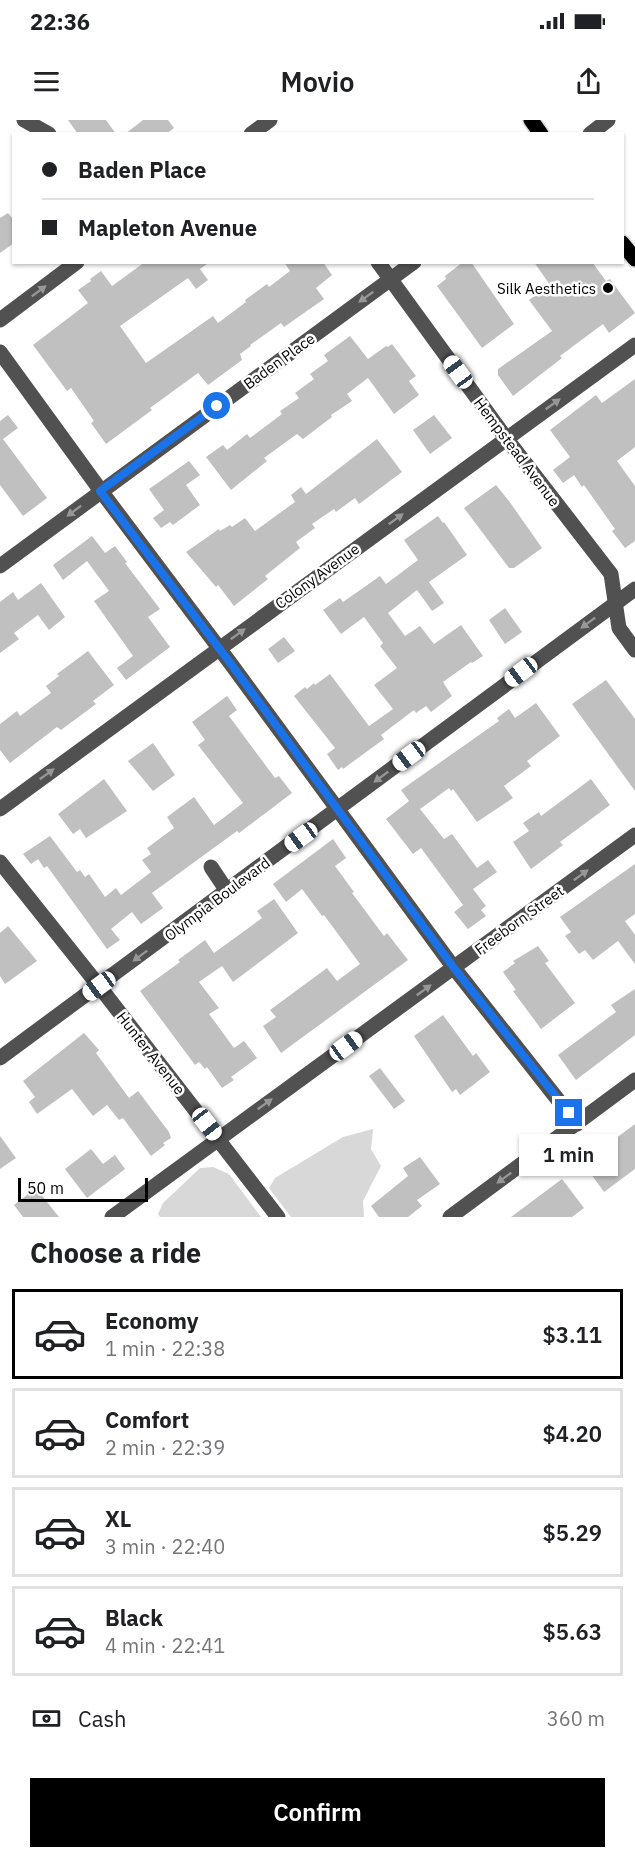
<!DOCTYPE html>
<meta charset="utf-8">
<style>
body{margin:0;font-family:"IBM Plex Sans",sans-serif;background:#f6f6f6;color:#202124;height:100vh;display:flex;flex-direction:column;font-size:22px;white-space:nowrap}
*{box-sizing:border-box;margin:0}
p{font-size:20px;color:#757577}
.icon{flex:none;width:33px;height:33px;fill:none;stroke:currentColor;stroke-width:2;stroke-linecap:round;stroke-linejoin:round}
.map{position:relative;height:1097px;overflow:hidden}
.drawer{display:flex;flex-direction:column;background:#fff;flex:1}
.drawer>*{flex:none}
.guide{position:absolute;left:12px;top:12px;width:612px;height:132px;border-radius:0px;box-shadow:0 2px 4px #0004;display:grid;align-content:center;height:132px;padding:0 30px;background:#fff}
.scale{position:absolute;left:18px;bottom:15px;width:130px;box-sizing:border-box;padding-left:6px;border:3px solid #000;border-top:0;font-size:16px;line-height:21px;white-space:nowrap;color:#000;-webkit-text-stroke:4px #fff;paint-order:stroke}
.end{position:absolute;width:27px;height:27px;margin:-14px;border:8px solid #1a73e8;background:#fff;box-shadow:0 0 0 3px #fff}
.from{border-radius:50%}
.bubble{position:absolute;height:42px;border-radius:0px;background:#fff;box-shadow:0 2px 4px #0004;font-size:20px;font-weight:600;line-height:42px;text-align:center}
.car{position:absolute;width:18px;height:36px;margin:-18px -9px;border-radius:8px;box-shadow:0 0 4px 2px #0007;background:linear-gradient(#fff 24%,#345 0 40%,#fff 0 76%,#345 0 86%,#fff 0)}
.guide b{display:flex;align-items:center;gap:21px;height:57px;font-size:22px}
.guide b+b{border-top:2px solid #e0e0e0}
.guide i{width:15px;height:15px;background:#202124}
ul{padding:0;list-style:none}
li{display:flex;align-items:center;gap:18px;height:90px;margin:0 12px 9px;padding:0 18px;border:3px solid #e0e0e0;border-radius:0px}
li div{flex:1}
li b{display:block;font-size:22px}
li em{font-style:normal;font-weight:600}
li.on{border-color:#000}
li>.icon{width:54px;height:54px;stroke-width:1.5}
h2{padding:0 30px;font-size:27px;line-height:72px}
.pay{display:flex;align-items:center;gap:15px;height:66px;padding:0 30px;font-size:22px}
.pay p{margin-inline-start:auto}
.cta{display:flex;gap:12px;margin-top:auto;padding:12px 30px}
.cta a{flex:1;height:69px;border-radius:0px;background:#000;color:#fff;font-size:24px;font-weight:600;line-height:69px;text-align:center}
.status{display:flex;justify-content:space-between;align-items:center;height:42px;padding:0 30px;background:#fff;direction:ltr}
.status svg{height:16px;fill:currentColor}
header{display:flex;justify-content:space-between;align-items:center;height:78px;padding:0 30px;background:#fff;font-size:27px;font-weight:600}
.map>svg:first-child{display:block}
.green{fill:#d8d8d8}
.building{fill:#c0c0c0}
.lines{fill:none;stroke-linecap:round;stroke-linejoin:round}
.major-casing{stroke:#dbdbdb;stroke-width:18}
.minor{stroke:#515151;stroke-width:15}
.major{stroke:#000;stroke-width:15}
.oneway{fill:#979797}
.route{stroke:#1a73e8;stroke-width:8}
.poi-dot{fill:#000;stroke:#fff;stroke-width:2}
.labels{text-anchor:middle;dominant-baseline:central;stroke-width:5;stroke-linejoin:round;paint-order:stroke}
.poi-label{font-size:15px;fill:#000;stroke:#fff;text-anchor:end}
.street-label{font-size:15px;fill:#000;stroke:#fff}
</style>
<div class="status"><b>22:36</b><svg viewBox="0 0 49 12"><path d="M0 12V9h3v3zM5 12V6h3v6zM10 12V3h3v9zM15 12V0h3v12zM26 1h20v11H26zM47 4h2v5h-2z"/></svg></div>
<header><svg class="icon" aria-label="menu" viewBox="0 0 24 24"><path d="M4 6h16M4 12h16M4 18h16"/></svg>Movio<svg class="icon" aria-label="share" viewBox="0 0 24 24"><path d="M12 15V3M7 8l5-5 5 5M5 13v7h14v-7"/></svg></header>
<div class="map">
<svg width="635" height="1097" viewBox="0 0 635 1097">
<rect width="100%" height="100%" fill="#fff"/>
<!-- green -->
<g class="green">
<polygon points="373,1009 371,1029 381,1046 363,1081 364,1097 291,1097 269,1068 275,1058 343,1017"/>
<polygon points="213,1047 229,1054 261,1097 160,1097 158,1094 163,1083 200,1048"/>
</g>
<!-- building -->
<g class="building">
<polygon points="68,0 106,0 116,14 78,14"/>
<polygon points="143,0 168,0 174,8 166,14 125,14"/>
<polygon points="8,93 14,100 14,123 0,133 0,98"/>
<polygon points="145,142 210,142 200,149 208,160 196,169 188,158 120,206 146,243 213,196 218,203 246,182 245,180 267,164 269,167 290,151 284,142 323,142 332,155 316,168 324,179 284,207 281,203 250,225 251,226 240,234 242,240 208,265 198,253 150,288 152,290 106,324 91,303 94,301 71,268 67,271 33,225 88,183 78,170 91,161 90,159 101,151 112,166"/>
<polygon points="463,142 471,142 514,204 482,228 437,166 446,159 445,156"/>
<polygon points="534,142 592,142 606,161 610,159 635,193 609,213 603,204 560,236 562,238 513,276 498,255 498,249 552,211 529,180 550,165"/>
<polygon points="350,216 368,239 386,226 388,227 392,224 416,256 409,261 419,275 394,294 368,258 347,274 352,281 331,295 332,297 303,319 297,314 264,338 267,341 231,370 206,337 223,325 227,330 247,314 250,318 282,294 280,291 299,278 295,273 314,259 310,254 328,241 324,235"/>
<polygon points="635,259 635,327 617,341 635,366 635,421 625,428 612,411 615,409 584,365 582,367 574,355 563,363 553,350 570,337 550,310 596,275 602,283"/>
<polygon points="8,295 18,308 3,319 47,378 23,396 0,365 0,301"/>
<polygon points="434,295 452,318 430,334 413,310"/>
<polygon points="377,319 402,352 359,384 355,378 336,392 334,389 312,404 315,408 296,422 300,428 265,456 268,459 234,486 218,465 216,467 186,432 219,409 220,411 230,405 232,407 245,398 255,411 295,382 291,375 301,367 306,374"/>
<polygon points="189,341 200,355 186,365 200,385 173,405 170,402 161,408 153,398 164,390 149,369"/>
<polygon points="496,365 509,381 542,428 514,448 509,448 464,388"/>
<polygon points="438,396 443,403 444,402 467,435 429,462 444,483 432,491 417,470 388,493 405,516 420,506 434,524 461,505 483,536 472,543 471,542 443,562 452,576 431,592 426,586 416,593 414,590 381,615 384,619 343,649 342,647 338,650 327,634 335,628 294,576 305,567 307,569 314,563 315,565 330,554 369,606 393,589 374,565 397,548 380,526 383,523 364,497 341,514 323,490 340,478 343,482 380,456 386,464 418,440 404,420"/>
<polygon points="92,416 105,433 115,426 127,442 125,443 160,489 148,497 170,527 126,560 117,548 133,536 94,481 109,471 87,441 63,460 53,445"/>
<polygon points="41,463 65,497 49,510 38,495 14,513 19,519 0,533 0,482 13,472 18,480"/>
<polygon points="505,488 522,512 505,524 489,500"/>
<polygon points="284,517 295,531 278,543 268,529"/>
<polygon points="88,531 114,565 93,581 96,584 61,610 57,607 10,643 0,630 0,604 17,591 20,596 51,573 46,566 59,556 57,554"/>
<polygon points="606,560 635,599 635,671 572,584"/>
<polygon points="227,576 237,590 229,596 275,658 279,656 292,673 239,713 237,711 152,773 163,788 141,804 132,792 111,809 120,820 107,829 47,746 44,748 38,739 31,744 23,734 50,716 77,752 80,750 85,757 89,754 105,777 116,768 121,775 151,752 142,740 151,734 147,728 174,708 167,697 194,677 214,705 243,683 198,625 205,620 192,602"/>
<polygon points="536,583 560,616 527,641 531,646 504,666 513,678 477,702 453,669 451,671 449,668 420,689 444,719 452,714 477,748 488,740 497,752 473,769 486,786 481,790 486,796 468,809 454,792 463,785 421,728 413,734 386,699 409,681 401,670 499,601 497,598 509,589 515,598"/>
<polygon points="153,623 175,655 153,671 128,641"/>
<polygon points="104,659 127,691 86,718 80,709 73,714 58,694"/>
<polygon points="591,659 610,685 560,722 563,725 531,749 513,722 529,711 523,703 539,692 541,696"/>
<polygon points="333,719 346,738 335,746 354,772 352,773 384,816 387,813 408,840 281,933 263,906 276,897 270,890 327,848 337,861 360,844 324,795 322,796 302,769 286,782 273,764"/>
<polygon points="635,744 635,794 625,801 635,815 635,844 618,821 593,840 585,830 579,834 565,816 571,812 560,797"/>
<polygon points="274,779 298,813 233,862 222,846 199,862 219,888 209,894 234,928 244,921 257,938 231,957 234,960 222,968 207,947 205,949 199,942 195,945 140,871 180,842 178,840 205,820 214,833 262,798 257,791"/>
<polygon points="8,806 37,841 5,864 0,856 0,813"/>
<polygon points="538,826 549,841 545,843 575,883 541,909 513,871 516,870 503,852 515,843 513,841"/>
<polygon points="635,869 635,915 576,960 558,935 616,892 611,885"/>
<polygon points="443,895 473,936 476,933 490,952 460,975 456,969 452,972 414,916"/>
<polygon points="84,913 99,930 96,933 129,978 138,971 169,1012 171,1018 163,1023 165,1025 151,1036 123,998 119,1000 107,985 93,996 72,969 37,994 29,982 35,977 23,961"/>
<polygon points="380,948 405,981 394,989 369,956"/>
<polygon points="635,1004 635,1049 604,1072 583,1043"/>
<polygon points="0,1016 16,1038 0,1049"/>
<polygon points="91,1029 103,1044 115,1035 125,1049 87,1078 65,1049"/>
<polygon points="420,1037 440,1064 417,1080 422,1086 408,1097 379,1097 371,1086 408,1056 403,1048"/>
<polygon points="562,1059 584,1088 572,1097 511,1097"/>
<polygon points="36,1068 59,1097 23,1097 14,1085"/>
</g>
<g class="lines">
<!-- major casing -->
<g class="major-casing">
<g id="major">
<polyline points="531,0 541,14"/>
<polyline points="622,123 635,139"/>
</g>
</g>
<!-- minor -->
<g class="minor">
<polyline points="24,0 49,14"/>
<polyline points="251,14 270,0"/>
<polyline points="590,14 608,0"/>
<polyline points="378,142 506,318 611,454 619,508 635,530"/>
<polyline points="0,200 77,142"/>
<polyline points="0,232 101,371 231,544 454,848 577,1004"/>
<polyline points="0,446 414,142"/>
<polyline points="0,689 635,225"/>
<polyline points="0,742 99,866 278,1097"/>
<polyline points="211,747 227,771"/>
<polyline points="0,938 635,469"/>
<polyline points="112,1097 635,715"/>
<polyline points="450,1097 635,960"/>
</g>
<!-- major -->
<use href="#major" class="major"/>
</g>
<!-- one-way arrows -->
<defs><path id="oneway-solid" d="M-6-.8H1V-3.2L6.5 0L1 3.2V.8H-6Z" transform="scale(1.5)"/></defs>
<g class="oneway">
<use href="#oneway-solid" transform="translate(39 171) rotate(-37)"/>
<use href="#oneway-solid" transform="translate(366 177) rotate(144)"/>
<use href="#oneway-solid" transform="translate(553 284) rotate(-36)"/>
<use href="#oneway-solid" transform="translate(74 391) rotate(143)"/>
<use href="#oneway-solid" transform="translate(396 399) rotate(-36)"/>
<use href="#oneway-solid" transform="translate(588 503) rotate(143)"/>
<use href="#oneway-solid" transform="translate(238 514) rotate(-36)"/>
<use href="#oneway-solid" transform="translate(47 654) rotate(-36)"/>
<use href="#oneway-solid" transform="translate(381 657) rotate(143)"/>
<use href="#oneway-solid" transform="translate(581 755) rotate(-36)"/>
<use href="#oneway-solid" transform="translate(140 836) rotate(143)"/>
<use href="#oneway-solid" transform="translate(424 870) rotate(-36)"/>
<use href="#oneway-solid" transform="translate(265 984) rotate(-36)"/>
<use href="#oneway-solid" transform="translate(504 1058) rotate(144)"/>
</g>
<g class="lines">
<!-- route -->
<polyline class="route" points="217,286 100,371 231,544 454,848 569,993"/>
</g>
<!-- markers -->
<circle class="poi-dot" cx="608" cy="168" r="6"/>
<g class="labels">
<!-- poi labels -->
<g class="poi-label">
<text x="596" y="168">Silk Aesthetics</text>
</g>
<!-- street labels -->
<g class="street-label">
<text transform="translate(279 241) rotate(-36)">Baden Place</text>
<text transform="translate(517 332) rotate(53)">Hempstead Avenue</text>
<text transform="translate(317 456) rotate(-36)">Colony Avenue</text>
<text transform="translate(217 779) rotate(-37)">Olympia Boulevard</text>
<text transform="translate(519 800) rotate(-36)">Freeborn Street</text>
<text transform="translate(151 933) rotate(52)">Hunter Avenue</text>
</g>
</g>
</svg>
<div class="scale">50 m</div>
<i class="end from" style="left:217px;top:286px"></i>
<i class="end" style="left:569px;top:993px"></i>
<div class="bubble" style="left:519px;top:1014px;width:99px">1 min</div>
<i class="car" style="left:458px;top:252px;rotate:324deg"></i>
<i class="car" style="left:521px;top:552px;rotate:233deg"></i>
<i class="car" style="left:409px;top:636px;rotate:233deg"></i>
<i class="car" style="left:301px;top:717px;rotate:234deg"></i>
<i class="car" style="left:99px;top:866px;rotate:234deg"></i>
<i class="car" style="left:346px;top:926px;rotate:54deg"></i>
<i class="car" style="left:207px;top:1004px;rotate:142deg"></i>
<div class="guide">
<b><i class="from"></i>Baden Place</b>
<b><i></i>Mapleton Avenue</b>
</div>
</div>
<section class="drawer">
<h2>Choose a ride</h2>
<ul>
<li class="on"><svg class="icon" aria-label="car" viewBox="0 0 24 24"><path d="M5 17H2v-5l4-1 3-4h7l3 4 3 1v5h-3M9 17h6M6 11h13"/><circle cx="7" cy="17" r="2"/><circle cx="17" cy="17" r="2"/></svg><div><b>Economy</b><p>1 min · 22:38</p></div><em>$3.11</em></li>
<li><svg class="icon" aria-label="car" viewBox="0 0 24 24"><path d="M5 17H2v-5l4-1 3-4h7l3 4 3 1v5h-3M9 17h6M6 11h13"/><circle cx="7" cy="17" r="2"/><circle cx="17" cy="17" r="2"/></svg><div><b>Comfort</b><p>2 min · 22:39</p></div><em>$4.20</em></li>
<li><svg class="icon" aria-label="car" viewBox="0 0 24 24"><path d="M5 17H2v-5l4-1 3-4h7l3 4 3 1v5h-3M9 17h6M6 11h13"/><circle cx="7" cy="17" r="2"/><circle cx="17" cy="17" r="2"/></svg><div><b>XL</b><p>3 min · 22:40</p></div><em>$5.29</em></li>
<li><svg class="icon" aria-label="car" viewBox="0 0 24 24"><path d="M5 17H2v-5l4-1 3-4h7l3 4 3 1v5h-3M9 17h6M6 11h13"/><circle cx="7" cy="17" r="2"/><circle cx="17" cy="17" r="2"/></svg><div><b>Black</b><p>4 min · 22:41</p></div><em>$5.63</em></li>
</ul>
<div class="pay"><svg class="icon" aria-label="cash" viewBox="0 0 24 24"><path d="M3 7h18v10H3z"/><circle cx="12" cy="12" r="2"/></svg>Cash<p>360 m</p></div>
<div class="cta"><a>Confirm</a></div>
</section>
